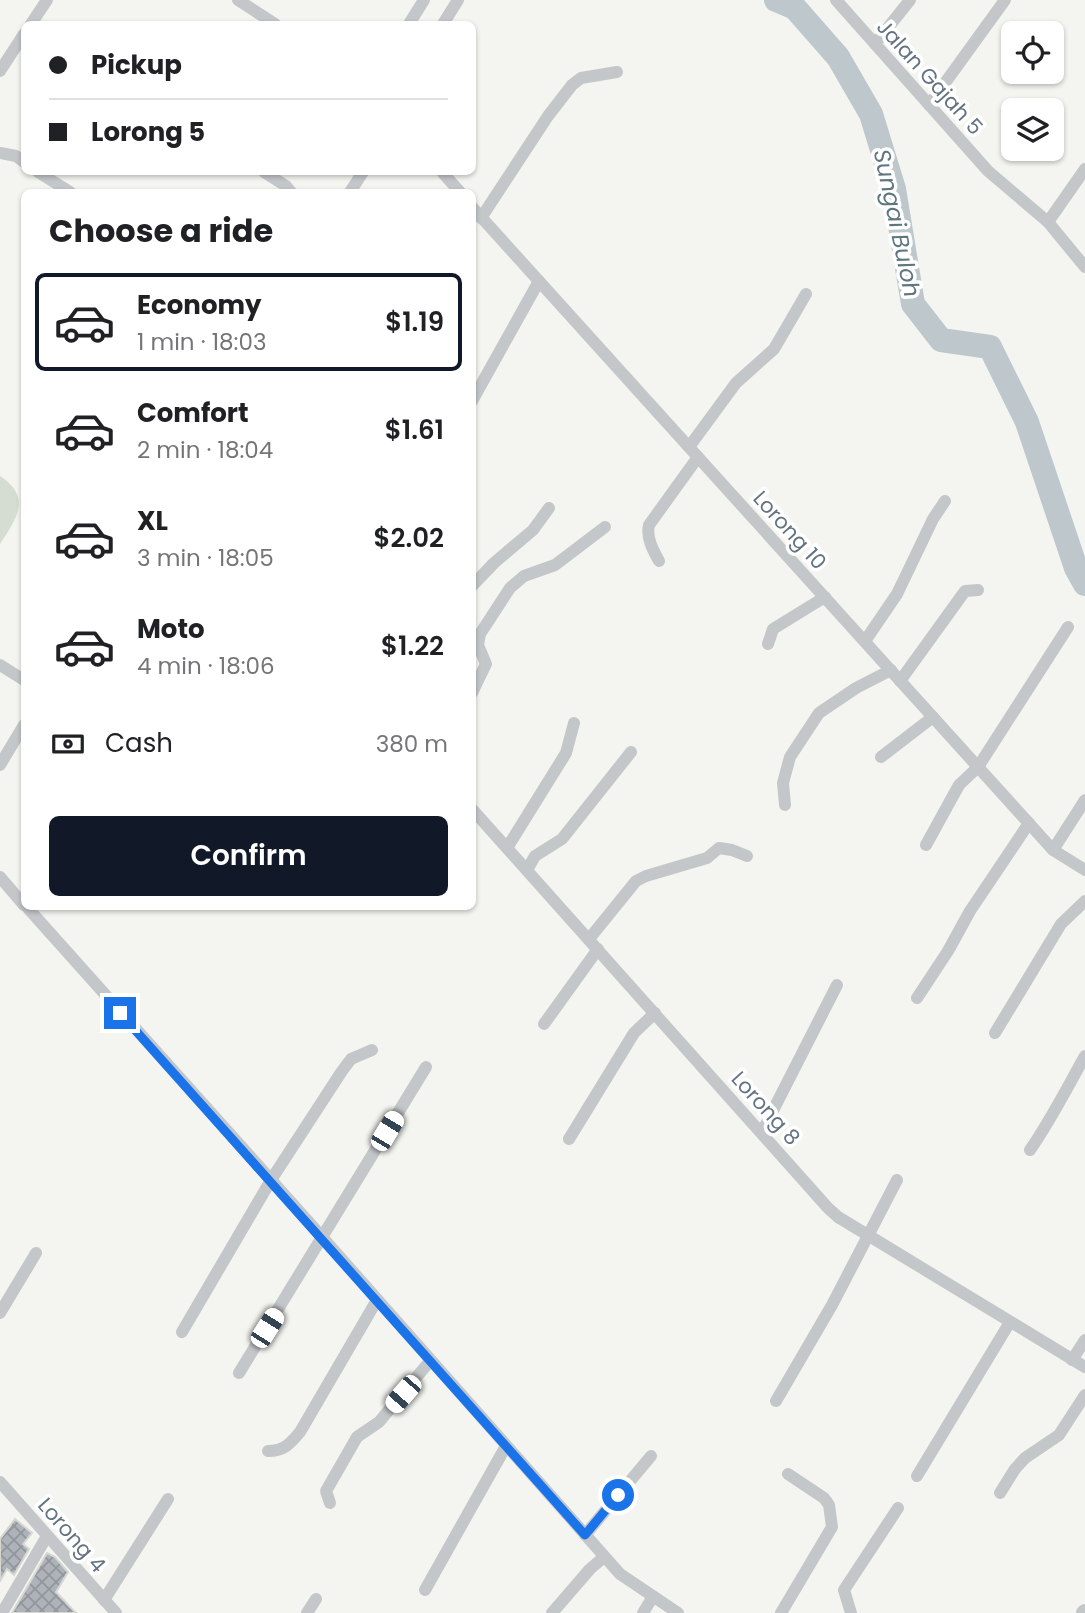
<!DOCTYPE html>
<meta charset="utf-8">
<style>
body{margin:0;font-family:Poppins,sans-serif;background:#f2f2f2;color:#202124;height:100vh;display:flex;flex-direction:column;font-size:26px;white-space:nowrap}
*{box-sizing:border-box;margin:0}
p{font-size:23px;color:#757577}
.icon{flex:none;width:38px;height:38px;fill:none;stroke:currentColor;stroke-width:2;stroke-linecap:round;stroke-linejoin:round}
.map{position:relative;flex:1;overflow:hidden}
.side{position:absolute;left:21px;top:189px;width:455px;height:721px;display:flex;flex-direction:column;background:#fff;border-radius:10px;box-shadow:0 2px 5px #0004}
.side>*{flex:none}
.hud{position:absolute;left:21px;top:21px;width:455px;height:154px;border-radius:10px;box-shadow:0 2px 5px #0004;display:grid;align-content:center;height:154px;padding:0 28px;background:#fff}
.controls{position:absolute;left:1001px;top:21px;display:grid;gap:14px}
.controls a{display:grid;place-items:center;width:63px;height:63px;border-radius:10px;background:#fff;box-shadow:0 2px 5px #0004;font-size:35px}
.end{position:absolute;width:32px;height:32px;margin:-16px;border:9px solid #1a73e8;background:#fff;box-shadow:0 0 0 4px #fff}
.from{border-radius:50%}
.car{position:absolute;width:21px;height:42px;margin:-21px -10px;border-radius:9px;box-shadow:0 0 5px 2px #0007;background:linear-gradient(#fff 24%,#345 0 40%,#fff 0 76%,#345 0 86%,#fff 0)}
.hud b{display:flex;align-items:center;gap:24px;height:66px;font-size:26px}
.hud b+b{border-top:2px solid #e0e0e0}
.hud i{width:18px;height:18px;background:#202124}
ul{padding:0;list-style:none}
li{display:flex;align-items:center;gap:21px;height:98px;margin:0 14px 10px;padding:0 14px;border:4px solid transparent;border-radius:10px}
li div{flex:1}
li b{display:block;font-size:26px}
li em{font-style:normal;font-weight:600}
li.current{border-color:#111827}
li>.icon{width:63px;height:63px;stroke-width:1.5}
h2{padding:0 28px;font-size:32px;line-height:84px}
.pay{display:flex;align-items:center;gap:18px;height:77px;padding:0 28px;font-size:26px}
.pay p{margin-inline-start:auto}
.action{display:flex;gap:14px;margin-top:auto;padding:14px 28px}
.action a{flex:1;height:80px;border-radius:10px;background:#111827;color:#fff;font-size:28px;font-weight:600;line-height:80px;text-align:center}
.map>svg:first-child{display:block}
.pitch{fill:#d5dcd1}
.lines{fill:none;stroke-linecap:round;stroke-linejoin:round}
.river{stroke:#bdc7cc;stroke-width:24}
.building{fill:url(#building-cross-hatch);stroke:#d6d6d3;stroke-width:2}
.minor{stroke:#c4c7ca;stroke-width:12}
.tertiary{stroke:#c4c7ca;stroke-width:16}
.route{stroke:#1a73e8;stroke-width:9}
.labels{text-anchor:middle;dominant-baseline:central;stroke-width:7;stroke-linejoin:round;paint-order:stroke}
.street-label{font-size:21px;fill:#637382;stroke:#fff}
.water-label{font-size:23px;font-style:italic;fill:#5f767f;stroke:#fff}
</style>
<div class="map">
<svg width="1085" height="1613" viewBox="0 0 1085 1613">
<defs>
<pattern id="building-cross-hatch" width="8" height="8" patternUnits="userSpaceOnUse" patternTransform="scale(1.75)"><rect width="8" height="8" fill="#adb3b9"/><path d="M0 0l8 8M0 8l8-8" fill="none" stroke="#90969c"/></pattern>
</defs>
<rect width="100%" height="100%" fill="#f4f5f0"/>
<!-- pitch -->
<path class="pitch" d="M 0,476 C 32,497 17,518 0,544 Z"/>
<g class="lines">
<!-- river -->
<polyline class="river" points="776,0 795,8 838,57 871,114 894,189 913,304 941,340 990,347 1027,422 1076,568 1085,584"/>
</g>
<!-- building -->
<g class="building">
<polygon points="15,1519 32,1533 23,1544 29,1549 14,1575 7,1569 0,1581 0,1539"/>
<polygon points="47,1553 55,1557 68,1572 56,1592 76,1613 12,1613"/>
</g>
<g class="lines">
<!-- minor -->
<g class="minor">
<polyline points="238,0 275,24"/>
<polyline points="836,0 988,171 1048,222 1085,267"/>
<polyline points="31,24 47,0"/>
<polyline points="409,24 424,0"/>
<polyline points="443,24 458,0"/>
<polyline points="875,44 910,0"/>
<polyline points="0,71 24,34"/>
<polyline points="929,105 1005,0"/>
<polyline points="0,153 16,156 24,162"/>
<polyline points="38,172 70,192"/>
<polyline points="264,172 286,186 291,192"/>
<polyline points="442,172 460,192"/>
<polyline points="350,192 363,172"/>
<polyline points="472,207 1053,850 1085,870"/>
<polyline points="481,218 548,116 572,85 581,78 617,72"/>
<polyline points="1048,222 1085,169"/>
<polyline points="472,401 539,281"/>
<polyline points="689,447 736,383 774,349 806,294"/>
<path d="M 659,561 C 653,550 646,538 649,525 L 698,457"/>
<polyline points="472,586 494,563 533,530 549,508"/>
<polyline points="865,641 897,594 933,519 945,501"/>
<polyline points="768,644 773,629 825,597"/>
<polyline points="0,665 24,680"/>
<polyline points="900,681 965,591 978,590"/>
<polyline points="472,693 486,664 478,645 480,634 510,588 524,576 555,565 605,527"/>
<polyline points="881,757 933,717"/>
<polyline points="0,765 24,725"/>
<polyline points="785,805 783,783 790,757 819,713 856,688 891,670"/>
<polyline points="472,809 828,1208 838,1217 1085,1367"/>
<polyline points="926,845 959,785 978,767 1068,627"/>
<polyline points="507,848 566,753 574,723"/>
<polyline points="1053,850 1085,800"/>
<polyline points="527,870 535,856 562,839 631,752"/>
<polyline points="0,877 24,905"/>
<polyline points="26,906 323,1238 620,1574 678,1613"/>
<polyline points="589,939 636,881 646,876 707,858 719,848 732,850 747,856"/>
<polyline points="917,998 948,951 970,911 1029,823"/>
<polyline points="544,1024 598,949"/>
<polyline points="995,1033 1061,924 1085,901"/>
<polyline points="762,1132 837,985"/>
<polyline points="569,1139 634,1033 655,1013"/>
<path d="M 1030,1150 C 1051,1120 1067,1088 1085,1056"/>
<polyline points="0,1313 36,1253"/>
<polyline points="182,1332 271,1180 342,1071 351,1059 372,1050"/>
<polyline points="1072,1360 1085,1340"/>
<polyline points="239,1373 426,1067"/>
<polyline points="776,1401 832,1305 897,1180"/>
<path d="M 268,1451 C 284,1451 290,1444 300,1432 L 377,1300"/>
<polyline points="917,1476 1010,1322"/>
<polyline points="0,1482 116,1613"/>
<polyline points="1000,1493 1015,1469 1025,1458 1059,1435 1085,1395"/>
<polyline points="330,1503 326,1491 357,1437 379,1422 430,1361"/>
<polyline points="585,1535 651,1456"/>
<polyline points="425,1590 506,1446"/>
<polyline points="104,1600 168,1499"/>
<polyline points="2,1613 47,1536"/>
<polyline points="307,1613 316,1599"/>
<polyline points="552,1613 590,1569 604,1557"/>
<polyline points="643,1613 652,1598"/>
<polyline points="781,1613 832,1527 829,1505 824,1498 788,1474"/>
<polyline points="851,1613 844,1590 898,1508"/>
</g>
<!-- tertiary -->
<polyline class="tertiary" points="1084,1613 1085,1612"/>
</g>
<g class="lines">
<!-- route -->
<polyline class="route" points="120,1013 585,1535 618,1495"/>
</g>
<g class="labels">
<!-- street labels -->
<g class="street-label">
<text transform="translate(930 77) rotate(48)">Jalan Gajah 5</text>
<text transform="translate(790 530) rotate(48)">Lorong 10</text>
<text transform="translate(766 1108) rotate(48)">Lorong 8</text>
<text transform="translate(72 1535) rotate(49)">Lorong 4</text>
</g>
<!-- water labels -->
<g class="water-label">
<text transform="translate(897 223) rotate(78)">Sungai Buloh</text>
</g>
</g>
</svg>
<div class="controls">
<a><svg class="icon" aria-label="locate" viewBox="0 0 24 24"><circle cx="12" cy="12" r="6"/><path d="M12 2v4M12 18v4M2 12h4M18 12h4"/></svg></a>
<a><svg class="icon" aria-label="layers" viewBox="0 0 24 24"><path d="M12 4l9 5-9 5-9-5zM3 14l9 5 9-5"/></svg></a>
</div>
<i class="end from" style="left:618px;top:1495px"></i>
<i class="end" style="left:120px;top:1013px"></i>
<i class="car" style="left:387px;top:1131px;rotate:31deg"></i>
<i class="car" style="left:267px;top:1328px;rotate:32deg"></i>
<i class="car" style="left:403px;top:1394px;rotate:221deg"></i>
<div class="hud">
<b><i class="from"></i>Pickup</b>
<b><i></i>Lorong 5</b>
</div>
<section class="side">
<h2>Choose a ride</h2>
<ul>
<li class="current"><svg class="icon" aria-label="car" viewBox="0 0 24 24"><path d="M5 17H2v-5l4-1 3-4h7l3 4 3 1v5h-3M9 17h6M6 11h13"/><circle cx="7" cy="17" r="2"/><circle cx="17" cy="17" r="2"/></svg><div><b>Economy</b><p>1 min · 18:03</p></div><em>$1.19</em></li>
<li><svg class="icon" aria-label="car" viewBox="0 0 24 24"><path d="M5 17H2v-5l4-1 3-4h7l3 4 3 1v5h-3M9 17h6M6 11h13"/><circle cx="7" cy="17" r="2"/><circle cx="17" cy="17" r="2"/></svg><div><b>Comfort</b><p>2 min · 18:04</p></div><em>$1.61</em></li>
<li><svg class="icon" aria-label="car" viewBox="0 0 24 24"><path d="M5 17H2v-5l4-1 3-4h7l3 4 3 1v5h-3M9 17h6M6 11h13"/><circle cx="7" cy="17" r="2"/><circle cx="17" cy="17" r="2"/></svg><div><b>XL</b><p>3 min · 18:05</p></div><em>$2.02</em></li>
<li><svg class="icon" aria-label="car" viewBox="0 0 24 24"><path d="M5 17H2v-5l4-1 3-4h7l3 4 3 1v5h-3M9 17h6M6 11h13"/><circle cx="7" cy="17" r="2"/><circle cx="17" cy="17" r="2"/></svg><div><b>Moto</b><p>4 min · 18:06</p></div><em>$1.22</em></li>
</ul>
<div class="pay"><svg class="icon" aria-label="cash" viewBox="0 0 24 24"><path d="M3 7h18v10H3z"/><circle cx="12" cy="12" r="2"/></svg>Cash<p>380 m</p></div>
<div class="action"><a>Confirm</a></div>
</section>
</div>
